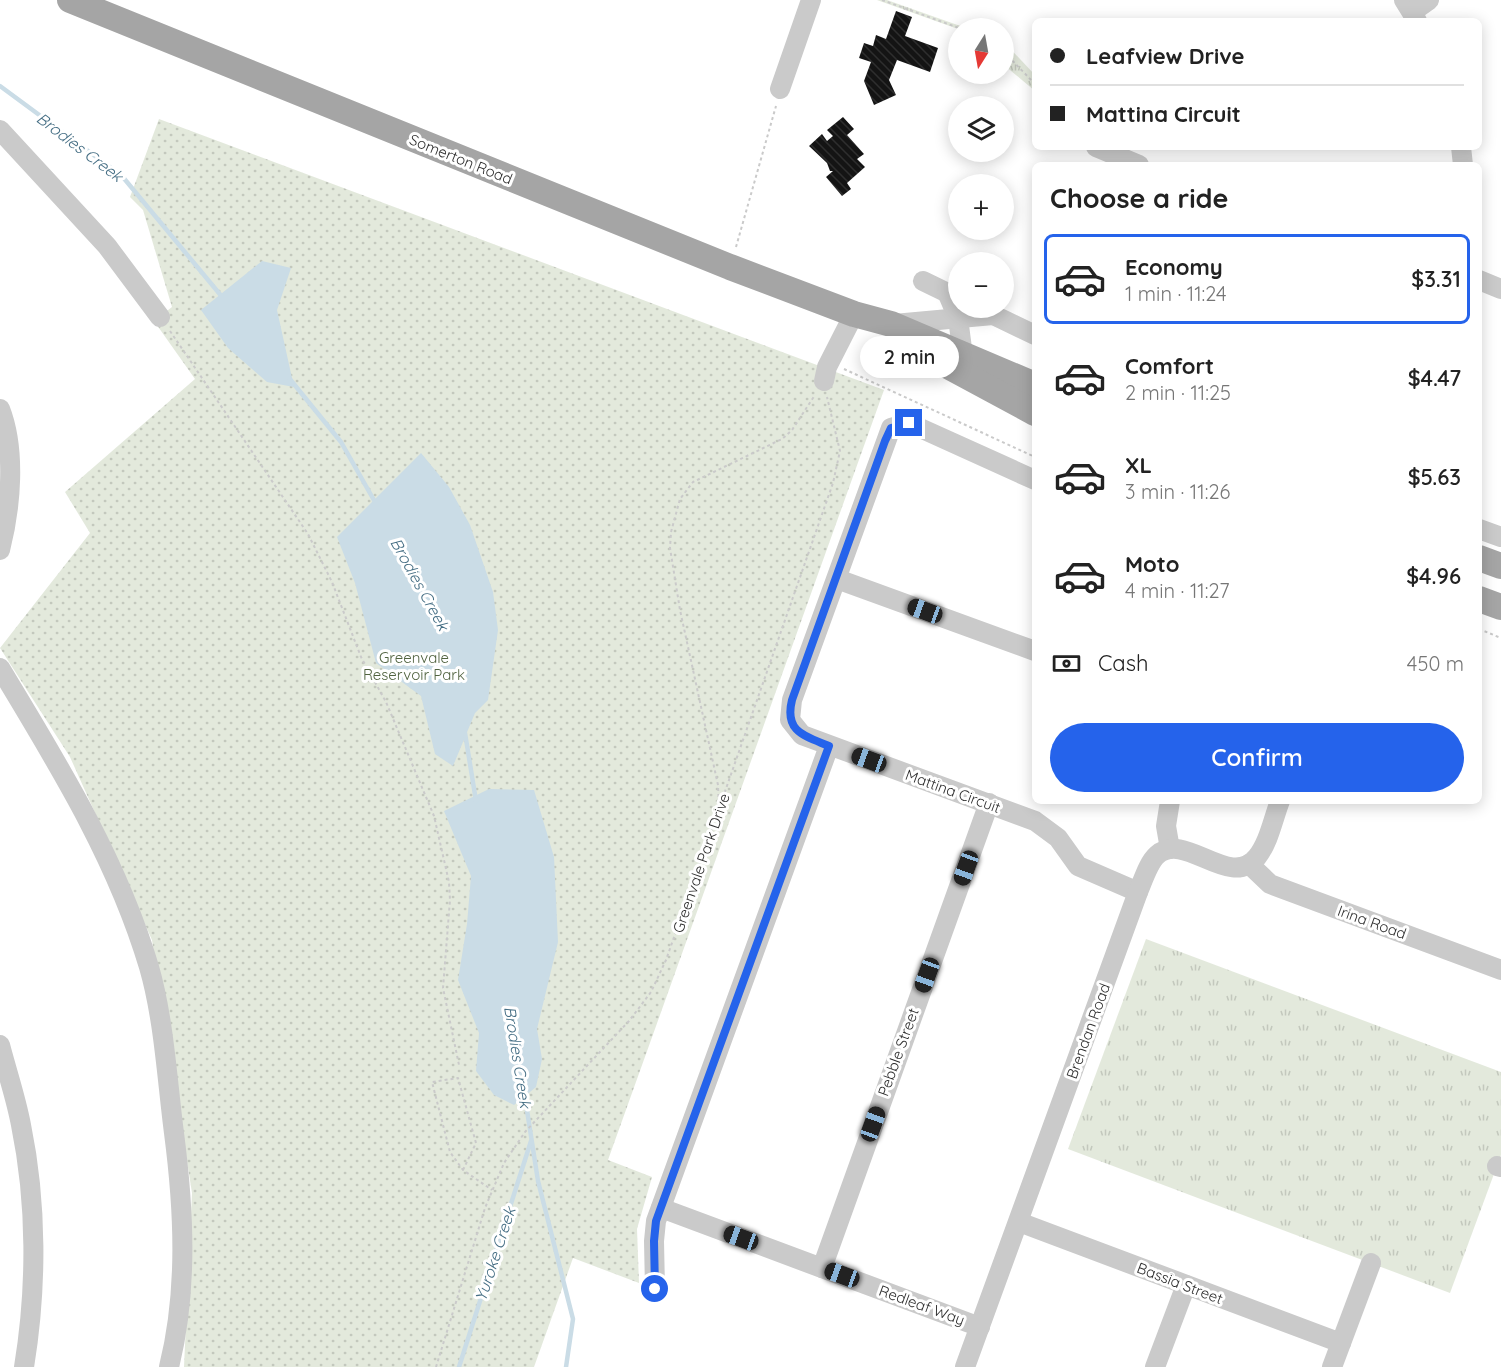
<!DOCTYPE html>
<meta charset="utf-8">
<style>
body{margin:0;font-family:Quicksand,sans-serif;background:#f2f2f2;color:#222;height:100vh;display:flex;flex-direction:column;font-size:22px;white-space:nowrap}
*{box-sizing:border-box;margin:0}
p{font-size:20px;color:#767676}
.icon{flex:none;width:33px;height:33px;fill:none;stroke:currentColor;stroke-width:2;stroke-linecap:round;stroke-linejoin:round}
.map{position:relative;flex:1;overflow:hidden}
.drawer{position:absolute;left:1032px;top:162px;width:450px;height:642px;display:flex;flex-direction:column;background:#fff;border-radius:9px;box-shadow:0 3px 15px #0003}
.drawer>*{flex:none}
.top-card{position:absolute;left:1032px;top:18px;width:450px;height:132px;border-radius:9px;box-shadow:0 3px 15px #0003;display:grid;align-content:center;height:132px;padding:0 18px;background:#fff}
.needle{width:39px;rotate:191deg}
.controls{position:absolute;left:948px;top:18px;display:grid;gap:12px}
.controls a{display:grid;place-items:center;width:66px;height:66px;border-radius:50%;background:#fff;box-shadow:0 3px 15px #0003;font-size:30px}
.end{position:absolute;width:27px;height:27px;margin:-14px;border:8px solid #2563eb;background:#fff;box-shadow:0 0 0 3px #fff}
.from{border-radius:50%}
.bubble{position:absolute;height:42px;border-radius:21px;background:#fff;box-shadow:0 3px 15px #0003;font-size:20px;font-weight:600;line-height:42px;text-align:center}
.car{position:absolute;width:18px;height:36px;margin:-18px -9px;border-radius:8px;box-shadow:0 0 4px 2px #0007;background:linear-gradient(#222 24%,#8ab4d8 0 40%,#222 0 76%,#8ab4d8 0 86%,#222 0)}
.top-card b{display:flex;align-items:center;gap:21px;height:57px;font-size:22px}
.top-card b+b{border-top:2px solid #e0e0e0}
.top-card i{width:15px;height:15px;background:#222}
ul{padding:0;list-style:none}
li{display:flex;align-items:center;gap:18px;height:90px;margin:0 12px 9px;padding:0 6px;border:3px solid transparent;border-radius:9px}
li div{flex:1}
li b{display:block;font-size:22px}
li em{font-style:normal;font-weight:600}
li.selected{border-color:#2563eb}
li>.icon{width:54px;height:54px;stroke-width:1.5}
h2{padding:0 18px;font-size:27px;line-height:72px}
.pay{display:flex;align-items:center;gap:15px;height:66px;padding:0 18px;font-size:22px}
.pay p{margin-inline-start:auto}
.button{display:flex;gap:12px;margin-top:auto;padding:12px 18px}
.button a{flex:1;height:69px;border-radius:36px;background:#2563eb;color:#fff;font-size:24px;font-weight:600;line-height:69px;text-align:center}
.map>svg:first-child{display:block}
.grass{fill:url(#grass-tufts)}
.park{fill:url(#park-dots)}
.water{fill:#cadce6}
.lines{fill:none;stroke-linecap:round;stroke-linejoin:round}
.stream{stroke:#cadce6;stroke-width:4.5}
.building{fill:url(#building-back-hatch)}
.path{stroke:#cacaca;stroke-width:2;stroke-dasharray:3 3;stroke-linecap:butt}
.minor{stroke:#cacaca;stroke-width:20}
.major{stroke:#a5a5a5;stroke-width:26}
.route{stroke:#2563eb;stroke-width:8}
.labels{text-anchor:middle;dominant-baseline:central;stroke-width:6;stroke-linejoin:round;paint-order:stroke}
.street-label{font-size:15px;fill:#2d2d2d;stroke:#fff}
.park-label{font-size:15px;fill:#516340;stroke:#fff}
.water-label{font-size:16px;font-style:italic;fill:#456e84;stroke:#fff}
</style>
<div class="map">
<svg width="1501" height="1367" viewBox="0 0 1501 1367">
<defs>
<pattern id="grass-tufts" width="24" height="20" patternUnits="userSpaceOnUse" patternTransform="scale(1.5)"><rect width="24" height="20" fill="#e3e9dc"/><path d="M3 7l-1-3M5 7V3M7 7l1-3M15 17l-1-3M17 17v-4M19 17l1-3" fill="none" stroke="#c3c8bd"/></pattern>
<pattern id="park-dots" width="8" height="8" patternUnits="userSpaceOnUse" patternTransform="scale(1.5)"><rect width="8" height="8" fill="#e3e9dc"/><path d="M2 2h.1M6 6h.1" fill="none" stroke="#c3c8bd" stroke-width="1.8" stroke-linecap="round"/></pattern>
<pattern id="building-back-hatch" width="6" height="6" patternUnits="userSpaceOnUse" patternTransform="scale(1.5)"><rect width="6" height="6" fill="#141414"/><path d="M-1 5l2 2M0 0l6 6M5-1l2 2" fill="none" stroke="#2e2e2e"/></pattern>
</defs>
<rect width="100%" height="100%" fill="#fff"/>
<!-- grass -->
<g class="grass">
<polygon points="877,0 887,0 966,28 958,29"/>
<polygon points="1004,42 1035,75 1035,91 1004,65"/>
<polygon points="1146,939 1501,1072 1501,1155 1450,1293 1068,1149"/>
</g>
<!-- park -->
<polygon class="park" points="159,119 884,390 608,1160 652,1177 637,1229 639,1283 573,1258 534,1367 184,1367 192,1193 152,940 70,757 0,648 90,533 65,492 195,379 154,321 172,307 143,210 130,197"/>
<!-- water -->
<g class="water">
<polygon points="262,261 291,268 277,310 294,387 267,382 228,348 201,310"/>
<polygon points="421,453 449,487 470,525 493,592 498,630 488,700 475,713 453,766 435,754 421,696 376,663 355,583 337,537"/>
<polygon points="489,789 534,790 554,857 558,942 537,1029 542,1059 536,1087 514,1105 494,1095 476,1071 479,1033 458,980 467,924 471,876 444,811"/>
</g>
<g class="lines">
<!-- stream -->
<g class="stream">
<polyline points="0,86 122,176 223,298"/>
<polyline points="289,378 341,442 375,502"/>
<polyline points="465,733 476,801"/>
<polyline points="524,1091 538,1181 573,1319 566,1367"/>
<polyline points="459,1367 531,1141"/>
</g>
</g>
<!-- building -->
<g class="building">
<polygon points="896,11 912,17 905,36 938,48 930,72 897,60 889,80 896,95 874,105 864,81 871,62 859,58 864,43 873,46 876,35 886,39"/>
<polygon points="843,117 854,129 847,135 864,154 857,159 865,167 847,183 851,189 842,196 826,177 833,171 830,171 827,163 809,146 822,134 827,141 833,136 827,130"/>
</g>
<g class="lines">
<!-- path -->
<g class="path">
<polyline points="882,0 959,28"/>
<polyline points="1004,52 1035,84"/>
<polyline points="736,247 776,106"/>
<polyline points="170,331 308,534 332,582 361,657 386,702 434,816 449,882 450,900 443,988 459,1065"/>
<polyline points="844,369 1035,457"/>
<polyline points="1479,629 1501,638"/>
<polyline points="719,809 718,785 680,610 670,548 671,532 680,499 693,482 782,439 792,430 815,395"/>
<polyline points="463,1170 476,1143 458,1078 432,1082 450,1152 463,1170 492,1190"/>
<polyline points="436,1367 485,1208 504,1163 525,1132 629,1021 651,992 666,960 833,483 840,451 827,397"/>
</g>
<!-- minor -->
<g class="minor">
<polyline points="1404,0 1417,21"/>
<polyline points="1412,12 1429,0"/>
<polyline points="780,89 811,0"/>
<polyline points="0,130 107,246 160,317"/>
<polyline points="1096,147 1139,165"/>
<polyline points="1461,147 1463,165"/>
<polyline points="1479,280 1501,289"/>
<polyline points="923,281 958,298"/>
<polyline points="947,292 958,318 963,356 970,363"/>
<polyline points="981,309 1035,335"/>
<polyline points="894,324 993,315"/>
<polyline points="824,381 827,367 854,314"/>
<path d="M 0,409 C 16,450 11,507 0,550"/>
<polyline points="1035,480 909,423 891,428 792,700 790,720 802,735 1035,821 1058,838 1078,866 1138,892"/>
<polyline points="1479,529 1501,537"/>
<polyline points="837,579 1035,651"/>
<path d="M 0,668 C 58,764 117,859 149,967 C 164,1019 167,1079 174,1133 C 184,1210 188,1291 169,1367"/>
<polyline points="1170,801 1166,826 1170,849"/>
<polyline points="1249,864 1270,884 1501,970"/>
<path d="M 0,1045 C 7,1072 16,1098 21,1125 C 37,1203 37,1288 24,1367"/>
<polyline points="1497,1166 1501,1167"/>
<polyline points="661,1208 980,1327"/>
<polyline points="1019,1222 1341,1343"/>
<polyline points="822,1268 989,803"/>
<polyline points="655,1289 654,1241 656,1221 829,746"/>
<path d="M 965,1367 L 1138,892 C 1143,881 1148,863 1157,855 C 1185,830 1230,891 1257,857 C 1269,842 1273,819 1280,801"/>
<polyline points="1155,1367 1186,1285"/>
<polyline points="1332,1367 1371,1263"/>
</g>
<!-- major -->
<g class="major">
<polyline points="70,0 730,267 854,314 891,324 1035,385"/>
<polyline points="948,366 1035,413"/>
<polyline points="1479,558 1501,566"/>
<polyline points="1479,599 1501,607"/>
</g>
</g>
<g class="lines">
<!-- route -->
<path class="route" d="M 655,1289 L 654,1241 L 656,1221 L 829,746 C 805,736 784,732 792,700 L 885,441 L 891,428 L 909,423"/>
</g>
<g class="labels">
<!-- street labels -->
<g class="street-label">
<text transform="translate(461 159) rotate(22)">Somerton Road</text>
<text transform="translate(953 791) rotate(20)">Mattina Circuit</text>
<text transform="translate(701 863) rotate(-71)">Greenvale Park Drive</text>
<text transform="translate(1372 922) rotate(20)">Irina Road</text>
<text transform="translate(1088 1031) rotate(-70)">Brendan Road</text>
<text transform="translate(898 1052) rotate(-70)">Pebble Street</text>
<text transform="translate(1180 1283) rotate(21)">Bassia Street</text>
<text transform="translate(922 1305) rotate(20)">Redleaf Way</text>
</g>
<!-- park labels -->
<g class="park-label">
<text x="414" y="657">Greenvale<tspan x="414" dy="17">Reservoir Park</tspan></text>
</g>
<!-- water labels -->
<g class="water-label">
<text transform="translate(80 147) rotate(37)">Brodies Creek</text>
<text transform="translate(420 584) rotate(61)">Brodies Creek</text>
<text transform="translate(518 1057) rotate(81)">Brodies Creek</text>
<text transform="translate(495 1254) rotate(-72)">Yuroke Creek</text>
</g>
</g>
</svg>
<div class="controls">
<a><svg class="needle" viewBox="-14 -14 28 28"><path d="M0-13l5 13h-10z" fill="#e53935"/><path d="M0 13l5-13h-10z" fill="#767676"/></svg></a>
<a><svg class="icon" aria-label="layers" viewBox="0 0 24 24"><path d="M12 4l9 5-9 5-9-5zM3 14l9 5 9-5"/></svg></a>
<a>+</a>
<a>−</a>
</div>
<i class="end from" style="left:655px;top:1289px"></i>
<i class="end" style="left:909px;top:423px"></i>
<div class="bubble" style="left:860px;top:336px;width:99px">2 min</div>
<i class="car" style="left:925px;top:611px;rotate:290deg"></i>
<i class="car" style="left:869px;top:760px;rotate:290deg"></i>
<i class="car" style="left:966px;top:868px;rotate:200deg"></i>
<i class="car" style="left:927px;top:975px;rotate:200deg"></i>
<i class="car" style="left:873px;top:1124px;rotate:20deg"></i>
<i class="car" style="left:741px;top:1238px;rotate:290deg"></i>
<i class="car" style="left:842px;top:1275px;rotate:290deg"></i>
<div class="top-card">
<b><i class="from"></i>Leafview Drive</b>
<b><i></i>Mattina Circuit</b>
</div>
<section class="drawer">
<h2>Choose a ride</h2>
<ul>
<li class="selected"><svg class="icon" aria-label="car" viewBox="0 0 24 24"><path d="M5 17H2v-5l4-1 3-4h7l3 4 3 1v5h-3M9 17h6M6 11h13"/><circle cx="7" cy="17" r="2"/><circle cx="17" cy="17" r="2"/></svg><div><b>Economy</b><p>1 min · 11:24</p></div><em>$3.31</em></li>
<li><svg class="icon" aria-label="car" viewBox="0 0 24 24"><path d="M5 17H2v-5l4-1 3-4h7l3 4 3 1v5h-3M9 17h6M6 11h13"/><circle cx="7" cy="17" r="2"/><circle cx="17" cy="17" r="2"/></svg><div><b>Comfort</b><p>2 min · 11:25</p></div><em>$4.47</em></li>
<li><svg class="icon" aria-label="car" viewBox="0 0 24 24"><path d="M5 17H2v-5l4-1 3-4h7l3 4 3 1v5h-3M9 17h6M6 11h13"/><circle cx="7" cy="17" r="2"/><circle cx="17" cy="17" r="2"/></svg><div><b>XL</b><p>3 min · 11:26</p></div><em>$5.63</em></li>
<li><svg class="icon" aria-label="car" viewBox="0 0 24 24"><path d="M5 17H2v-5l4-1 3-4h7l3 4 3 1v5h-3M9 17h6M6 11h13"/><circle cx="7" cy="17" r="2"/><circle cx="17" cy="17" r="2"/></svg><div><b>Moto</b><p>4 min · 11:27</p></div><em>$4.96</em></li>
</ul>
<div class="pay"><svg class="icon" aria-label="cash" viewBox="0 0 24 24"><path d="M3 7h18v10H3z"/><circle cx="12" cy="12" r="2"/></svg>Cash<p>450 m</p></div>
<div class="button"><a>Confirm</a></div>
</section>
</div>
